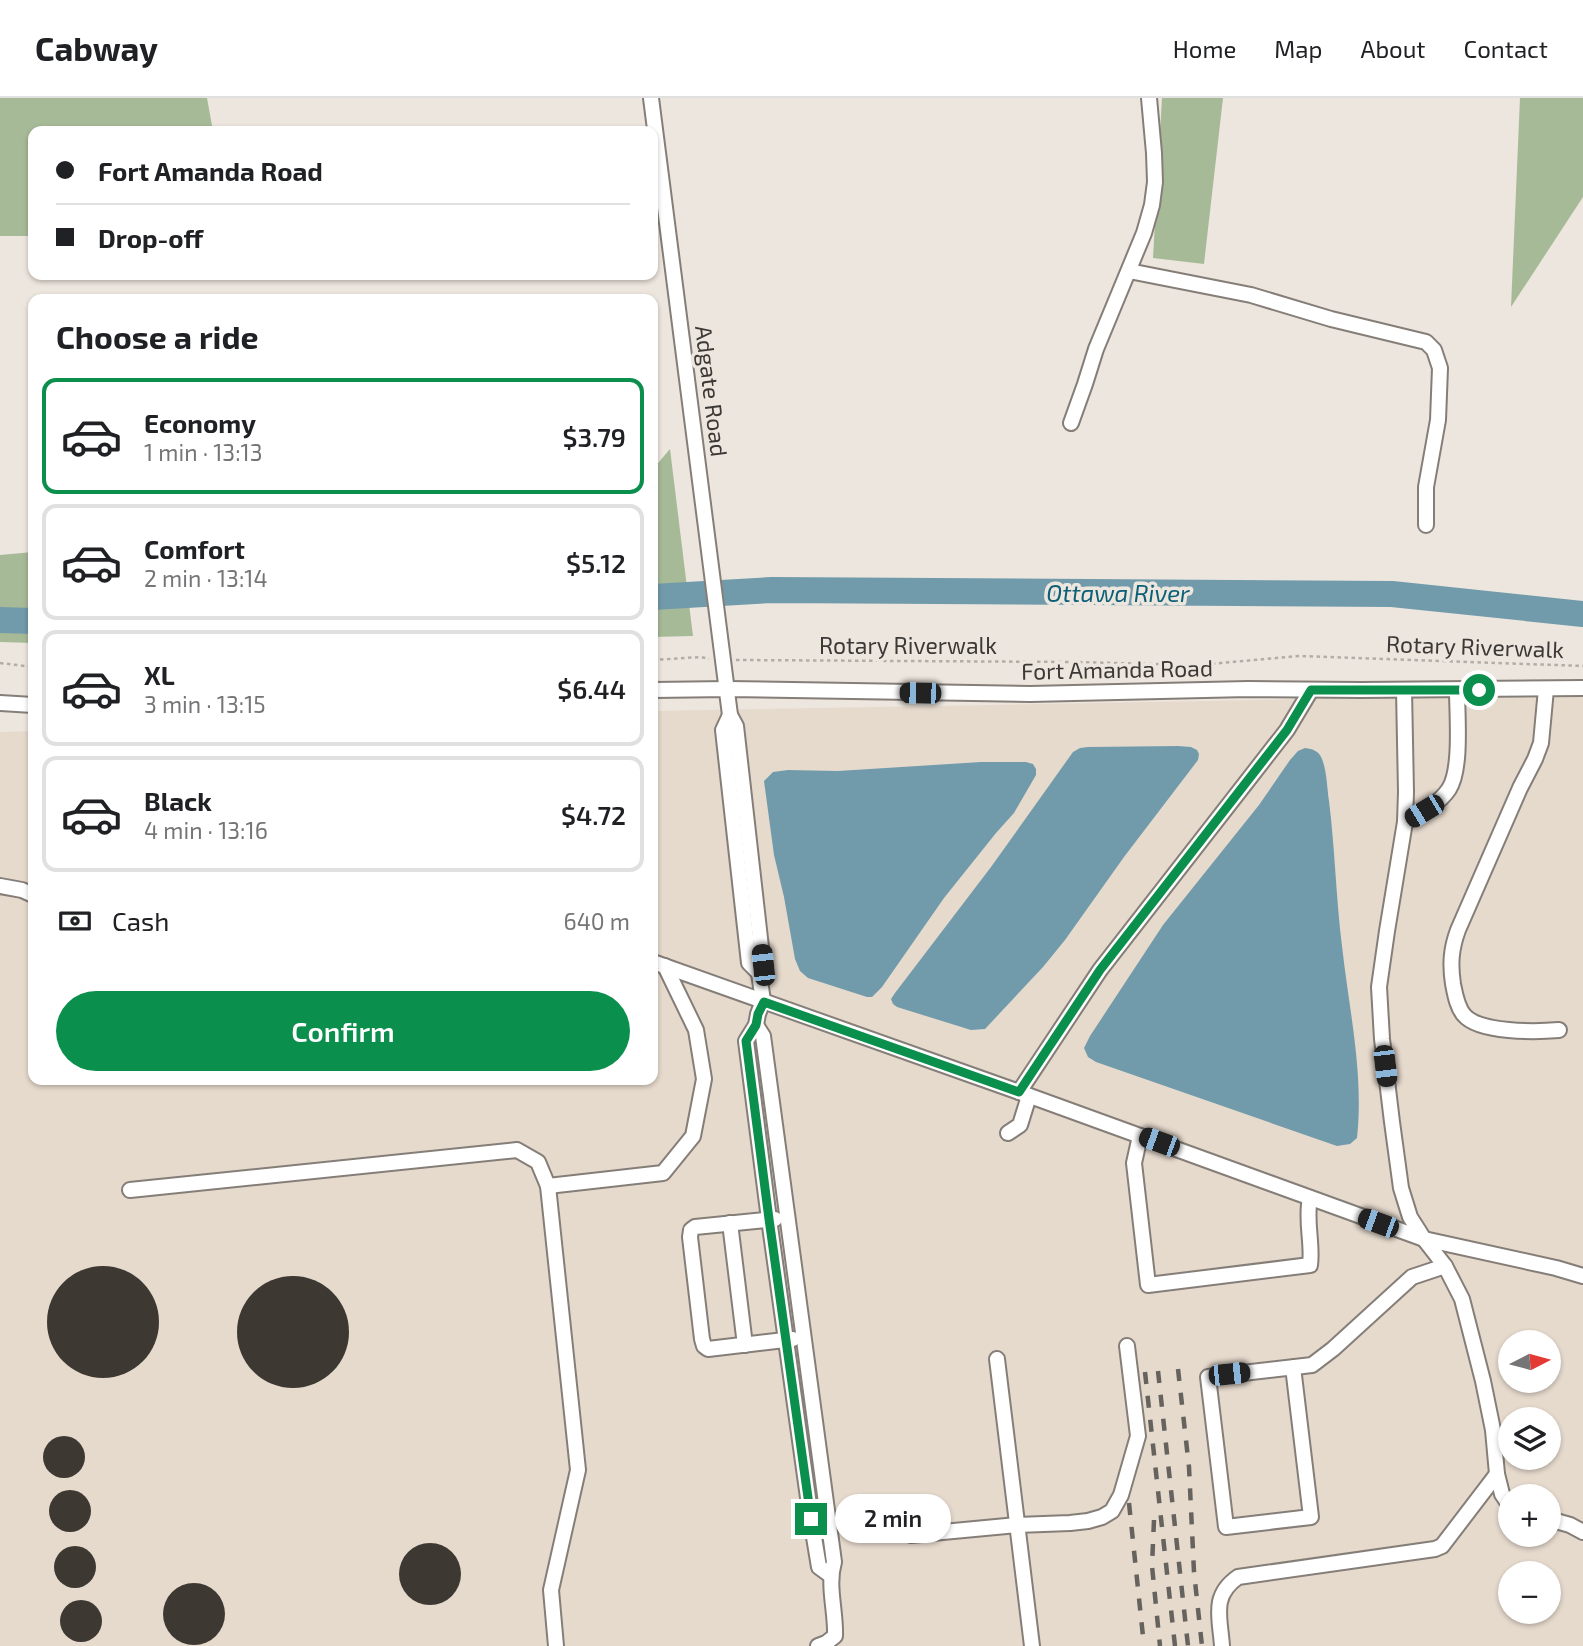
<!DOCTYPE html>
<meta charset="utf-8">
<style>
body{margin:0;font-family:"Exo 2",sans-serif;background:#f6f6f6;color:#202124;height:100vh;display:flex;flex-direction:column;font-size:26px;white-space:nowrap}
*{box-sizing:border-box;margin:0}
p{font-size:23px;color:#757577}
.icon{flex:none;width:38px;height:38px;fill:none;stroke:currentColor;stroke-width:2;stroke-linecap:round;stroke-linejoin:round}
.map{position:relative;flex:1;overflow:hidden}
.drawer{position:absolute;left:28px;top:196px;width:630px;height:791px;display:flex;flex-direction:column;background:#fff;border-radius:14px;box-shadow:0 2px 5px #0004}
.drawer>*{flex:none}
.banner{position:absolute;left:28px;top:28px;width:630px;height:154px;border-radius:14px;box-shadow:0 2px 5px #0004;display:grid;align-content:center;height:154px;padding:0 28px;background:#fff}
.needle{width:46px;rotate:84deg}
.buttons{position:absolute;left:1498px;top:1232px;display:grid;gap:14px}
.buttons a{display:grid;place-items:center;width:63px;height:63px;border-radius:50%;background:#fff;box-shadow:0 2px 5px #0004;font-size:35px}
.end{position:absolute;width:32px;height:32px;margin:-16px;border:9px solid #0b8f4d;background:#fff;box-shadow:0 0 0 4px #fff}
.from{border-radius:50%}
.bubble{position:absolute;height:49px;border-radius:24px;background:#fff;box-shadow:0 2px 5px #0004;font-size:23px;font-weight:600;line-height:49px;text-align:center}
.car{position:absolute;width:21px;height:42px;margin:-21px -10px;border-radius:9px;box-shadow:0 0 5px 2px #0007;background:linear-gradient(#222 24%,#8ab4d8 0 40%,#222 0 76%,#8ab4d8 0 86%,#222 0)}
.banner b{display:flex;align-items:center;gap:24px;height:66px;font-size:26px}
.banner b+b{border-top:2px solid #e0e0e0}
.banner i{width:18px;height:18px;background:#202124}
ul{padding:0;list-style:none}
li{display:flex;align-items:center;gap:21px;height:116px;margin:0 14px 10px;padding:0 14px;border:4px solid #e0e0e0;border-radius:14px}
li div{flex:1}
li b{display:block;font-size:26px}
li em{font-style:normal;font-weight:600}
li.selected{border-color:#0b8f4d}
li>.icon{width:63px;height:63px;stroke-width:1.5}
h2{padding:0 28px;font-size:32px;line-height:84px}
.pay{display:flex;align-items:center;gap:18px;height:77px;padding:0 28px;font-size:26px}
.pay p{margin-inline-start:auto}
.cta{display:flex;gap:14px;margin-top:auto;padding:14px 28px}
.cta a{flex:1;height:80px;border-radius:42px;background:#0b8f4d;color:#fff;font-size:28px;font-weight:600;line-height:80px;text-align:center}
header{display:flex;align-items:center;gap:42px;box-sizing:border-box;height:98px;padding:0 35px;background:#fff;border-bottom:2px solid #e0e0e0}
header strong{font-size:33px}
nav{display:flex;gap:38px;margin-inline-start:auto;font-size:24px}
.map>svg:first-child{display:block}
.built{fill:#e6dacd;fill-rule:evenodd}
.forest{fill:#a7ba98}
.water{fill:#719bab}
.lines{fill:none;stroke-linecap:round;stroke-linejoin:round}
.river{stroke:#719bab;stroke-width:26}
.building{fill:#3e3833}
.minor-casing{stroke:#857e78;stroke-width:18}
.path{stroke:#b3ada7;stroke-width:2.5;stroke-dasharray:3.5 3.5;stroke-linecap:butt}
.minor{stroke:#fff;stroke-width:14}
.rail{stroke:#66625e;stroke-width:4.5;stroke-dasharray:12 12;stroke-linecap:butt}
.route{stroke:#0b8f4d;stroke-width:9}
.labels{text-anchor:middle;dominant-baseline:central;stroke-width:7;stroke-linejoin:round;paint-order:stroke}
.street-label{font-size:23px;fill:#3b3835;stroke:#ede6de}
.water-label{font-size:24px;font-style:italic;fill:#0b6077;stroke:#ede6de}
</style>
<header>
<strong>Cabway</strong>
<nav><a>Home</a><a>Map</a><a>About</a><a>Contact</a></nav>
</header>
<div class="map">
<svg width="1583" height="1548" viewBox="0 0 1583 1548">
<rect width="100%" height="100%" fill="#ede6de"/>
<!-- built -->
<path class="built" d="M 1583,599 L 1583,1548 L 0,1548 L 0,634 L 33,633 L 33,982 L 653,982 L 653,613 L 1370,600 ZM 1510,1244 L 1549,1244 L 1549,1283 L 1510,1283 ZM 1510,1321 L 1549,1321 L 1549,1360 L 1510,1360 ZM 1510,1398 L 1549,1398 L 1549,1437 L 1510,1437 ZM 1510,1475 L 1549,1475 L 1549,1514 L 1510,1514 Z"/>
<!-- forest -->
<g class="forest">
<polygon points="0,0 207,0 213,33 33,33 33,138 0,138"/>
<polygon points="1162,0 1223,0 1204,166 1153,160"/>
<polygon points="1520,0 1583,0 1583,99 1511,209"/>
<polygon points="670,351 693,538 653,539 653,371"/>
<polygon points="33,454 33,545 0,544 0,457"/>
</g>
<!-- water -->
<g class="water">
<polygon points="1178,648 1191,649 1197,652 1199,656 1198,662 1124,759 1065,842 1043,869 985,931 971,932 897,909 893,906 891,901 895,895 991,769 1073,654 1080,650 1088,649"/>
<path d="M 1305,650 C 1313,651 1319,653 1322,661 C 1327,674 1327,690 1329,703 C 1335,751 1336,800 1342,848 C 1349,912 1364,975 1357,1040 L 1350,1046 L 1337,1048 L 1096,964 L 1088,959 L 1084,950 L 1090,938 L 1163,827 L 1259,707 L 1290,662 L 1298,653 Z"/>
<polygon points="981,664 1026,664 1033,666 1036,671 1036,677 1014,715 996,735 944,800 882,889 872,899 867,899 808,880 800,873 795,861 784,799 774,757 764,683 773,674 788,672 838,673"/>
</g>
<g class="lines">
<!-- river -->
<g class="river">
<polyline points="653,499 772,492 1392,496 1583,516"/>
<polyline points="0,522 33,523"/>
</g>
</g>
<!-- building -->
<g class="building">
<circle cx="103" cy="1224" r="56"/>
<circle cx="293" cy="1234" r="56"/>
<circle cx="64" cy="1359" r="21"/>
<circle cx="70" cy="1413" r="21"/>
<circle cx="430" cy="1476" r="31"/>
<circle cx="75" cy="1469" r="21"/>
<circle cx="194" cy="1516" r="31"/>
<circle cx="81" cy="1523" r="21"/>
</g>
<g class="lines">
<!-- minor casing -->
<g class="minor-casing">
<g id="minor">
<polyline points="651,0 730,617 736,628 763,867 759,875 763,903 758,916 756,927 746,943 769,1121 811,1421 819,1469 830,1477"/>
<polyline points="1129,173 1251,197 1331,221 1426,244 1434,252 1440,270 1438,322 1426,389 1426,427"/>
<polyline points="1071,325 1085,286 1096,251 1144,135 1152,107 1155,84 1154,55 1149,0"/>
<path d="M 1546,591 L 1541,645 L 1535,661 L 1520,690 L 1458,832 C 1451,851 1450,866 1453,886 C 1455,896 1457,909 1464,917 C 1479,935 1536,934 1559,932"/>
<polyline points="653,592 728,591 1030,596 1248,591 1361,592 1583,590"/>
<polyline points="1404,592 1406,694 1405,724 1387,833 1379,889 1382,941 1392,1024 1401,1090 1410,1119 1424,1141 1445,1168 1462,1201 1483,1283 1493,1332 1497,1376 1502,1396 1510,1408"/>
<polyline points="0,605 33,607"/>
<polyline points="730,617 723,632 749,865 759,875"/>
<path d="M 1405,724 C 1421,715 1439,706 1449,691 C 1462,671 1457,616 1457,592"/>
<polyline points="0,788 22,792 33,797"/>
<polyline points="653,864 1019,994 1424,1141 1556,1170 1583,1178"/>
<path d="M 756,927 L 763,938 L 834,1464 C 827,1488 836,1513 835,1538 L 826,1545 L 818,1548"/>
<polyline points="1019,994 1100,872 1287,632 1311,592"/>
<polyline points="1008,1035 1020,1027 1029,998"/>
<path d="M 1140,1038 L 1134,1065 L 1148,1187 L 1310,1167 C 1313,1145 1305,1123 1310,1100"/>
<polyline points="130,1092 517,1052 538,1064 548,1088"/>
<polyline points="775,1121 695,1129 691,1132 690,1139 702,1241 704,1248 708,1251 793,1241"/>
<polyline points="730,1125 745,1247"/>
<polyline points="997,1261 1032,1548"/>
<polyline points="1293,1269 1311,1419 1226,1429 1208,1279 1312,1267 1333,1251 1412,1179 1445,1168"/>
<polyline points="1549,1421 1570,1427 1583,1434"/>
<polyline points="911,1437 1017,1427 1070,1425 1088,1423 1102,1419 1112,1413 1121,1397 1138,1338 1127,1248"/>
<polyline points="556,1548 551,1492 578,1372 548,1088 663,1075 693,1038 704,981 696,932 665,868"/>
<path d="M 1222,1548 C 1220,1519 1211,1498 1238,1479 L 1435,1451 L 1442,1448 L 1497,1376"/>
</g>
</g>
<!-- path -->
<g class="path">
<polyline points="653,562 701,559 709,561"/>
<polyline points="736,562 1074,564 1198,567 1299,558 1583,568"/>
<polyline points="0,565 33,569"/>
</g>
<!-- minor -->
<use href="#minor" class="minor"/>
<!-- rail -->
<g class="rail">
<polyline points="1178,1271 1189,1369 1194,1474 1202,1548"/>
<polyline points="1158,1273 1188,1548"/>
<polyline points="1145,1274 1175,1548"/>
<polyline points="1129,1405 1144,1548"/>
<polyline points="1154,1422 1152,1468 1160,1548"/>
</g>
</g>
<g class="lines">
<!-- route -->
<polyline class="route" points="811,1421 769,1121 746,943 756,927 758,916 764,904 1019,994 1100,872 1287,632 1311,592 1479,592"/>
</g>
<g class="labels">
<!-- street labels -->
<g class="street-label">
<text transform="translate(712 293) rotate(83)">Adgate Road</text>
<text x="908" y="547">Rotary Riverwalk</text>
<text transform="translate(1475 548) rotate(2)">Rotary Riverwalk</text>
<text transform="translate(1117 571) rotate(-1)">Fort Amanda Road</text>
</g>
<!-- water labels -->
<g class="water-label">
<text x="1118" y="494">Ottawa River</text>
</g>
</g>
</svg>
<div class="buttons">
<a><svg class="needle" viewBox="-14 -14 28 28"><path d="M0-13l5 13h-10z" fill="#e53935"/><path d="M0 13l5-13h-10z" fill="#757577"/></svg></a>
<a><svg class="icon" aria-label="layers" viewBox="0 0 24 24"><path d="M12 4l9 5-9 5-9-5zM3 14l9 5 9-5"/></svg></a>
<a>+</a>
<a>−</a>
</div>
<i class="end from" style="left:1479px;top:592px"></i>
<i class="end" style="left:811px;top:1421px"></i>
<div class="bubble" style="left:835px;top:1396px;width:116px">2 min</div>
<i class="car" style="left:920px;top:595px;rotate:271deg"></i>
<i class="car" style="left:1424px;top:713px;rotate:239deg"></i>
<i class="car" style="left:763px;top:867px;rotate:354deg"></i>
<i class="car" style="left:1385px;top:968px;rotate:173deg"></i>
<i class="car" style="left:1159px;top:1044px;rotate:290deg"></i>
<i class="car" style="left:1378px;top:1125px;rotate:290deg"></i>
<i class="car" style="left:1229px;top:1276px;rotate:84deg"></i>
<div class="banner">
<b><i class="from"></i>Fort Amanda Road</b>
<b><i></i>Drop-off</b>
</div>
<section class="drawer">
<h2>Choose a ride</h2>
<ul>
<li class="selected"><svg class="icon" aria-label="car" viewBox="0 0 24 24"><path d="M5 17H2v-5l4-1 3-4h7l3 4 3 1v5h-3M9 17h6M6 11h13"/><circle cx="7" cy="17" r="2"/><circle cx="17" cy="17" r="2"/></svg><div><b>Economy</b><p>1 min · 13:13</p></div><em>$3.79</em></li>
<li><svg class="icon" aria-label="car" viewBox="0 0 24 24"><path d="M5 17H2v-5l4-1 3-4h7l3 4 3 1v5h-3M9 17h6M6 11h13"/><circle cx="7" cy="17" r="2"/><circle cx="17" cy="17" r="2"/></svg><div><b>Comfort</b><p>2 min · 13:14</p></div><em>$5.12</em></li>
<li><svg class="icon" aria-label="car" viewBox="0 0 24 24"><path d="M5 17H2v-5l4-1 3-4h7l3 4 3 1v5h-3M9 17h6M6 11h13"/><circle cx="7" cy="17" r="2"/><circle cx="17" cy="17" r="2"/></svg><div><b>XL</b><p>3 min · 13:15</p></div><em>$6.44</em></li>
<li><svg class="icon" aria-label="car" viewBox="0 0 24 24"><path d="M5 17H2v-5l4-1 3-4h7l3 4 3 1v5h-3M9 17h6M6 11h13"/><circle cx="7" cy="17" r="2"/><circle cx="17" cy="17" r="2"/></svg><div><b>Black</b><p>4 min · 13:16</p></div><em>$4.72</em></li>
</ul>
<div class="pay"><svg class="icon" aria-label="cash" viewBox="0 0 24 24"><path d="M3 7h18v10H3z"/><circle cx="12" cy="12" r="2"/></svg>Cash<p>640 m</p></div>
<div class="cta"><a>Confirm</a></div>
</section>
</div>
